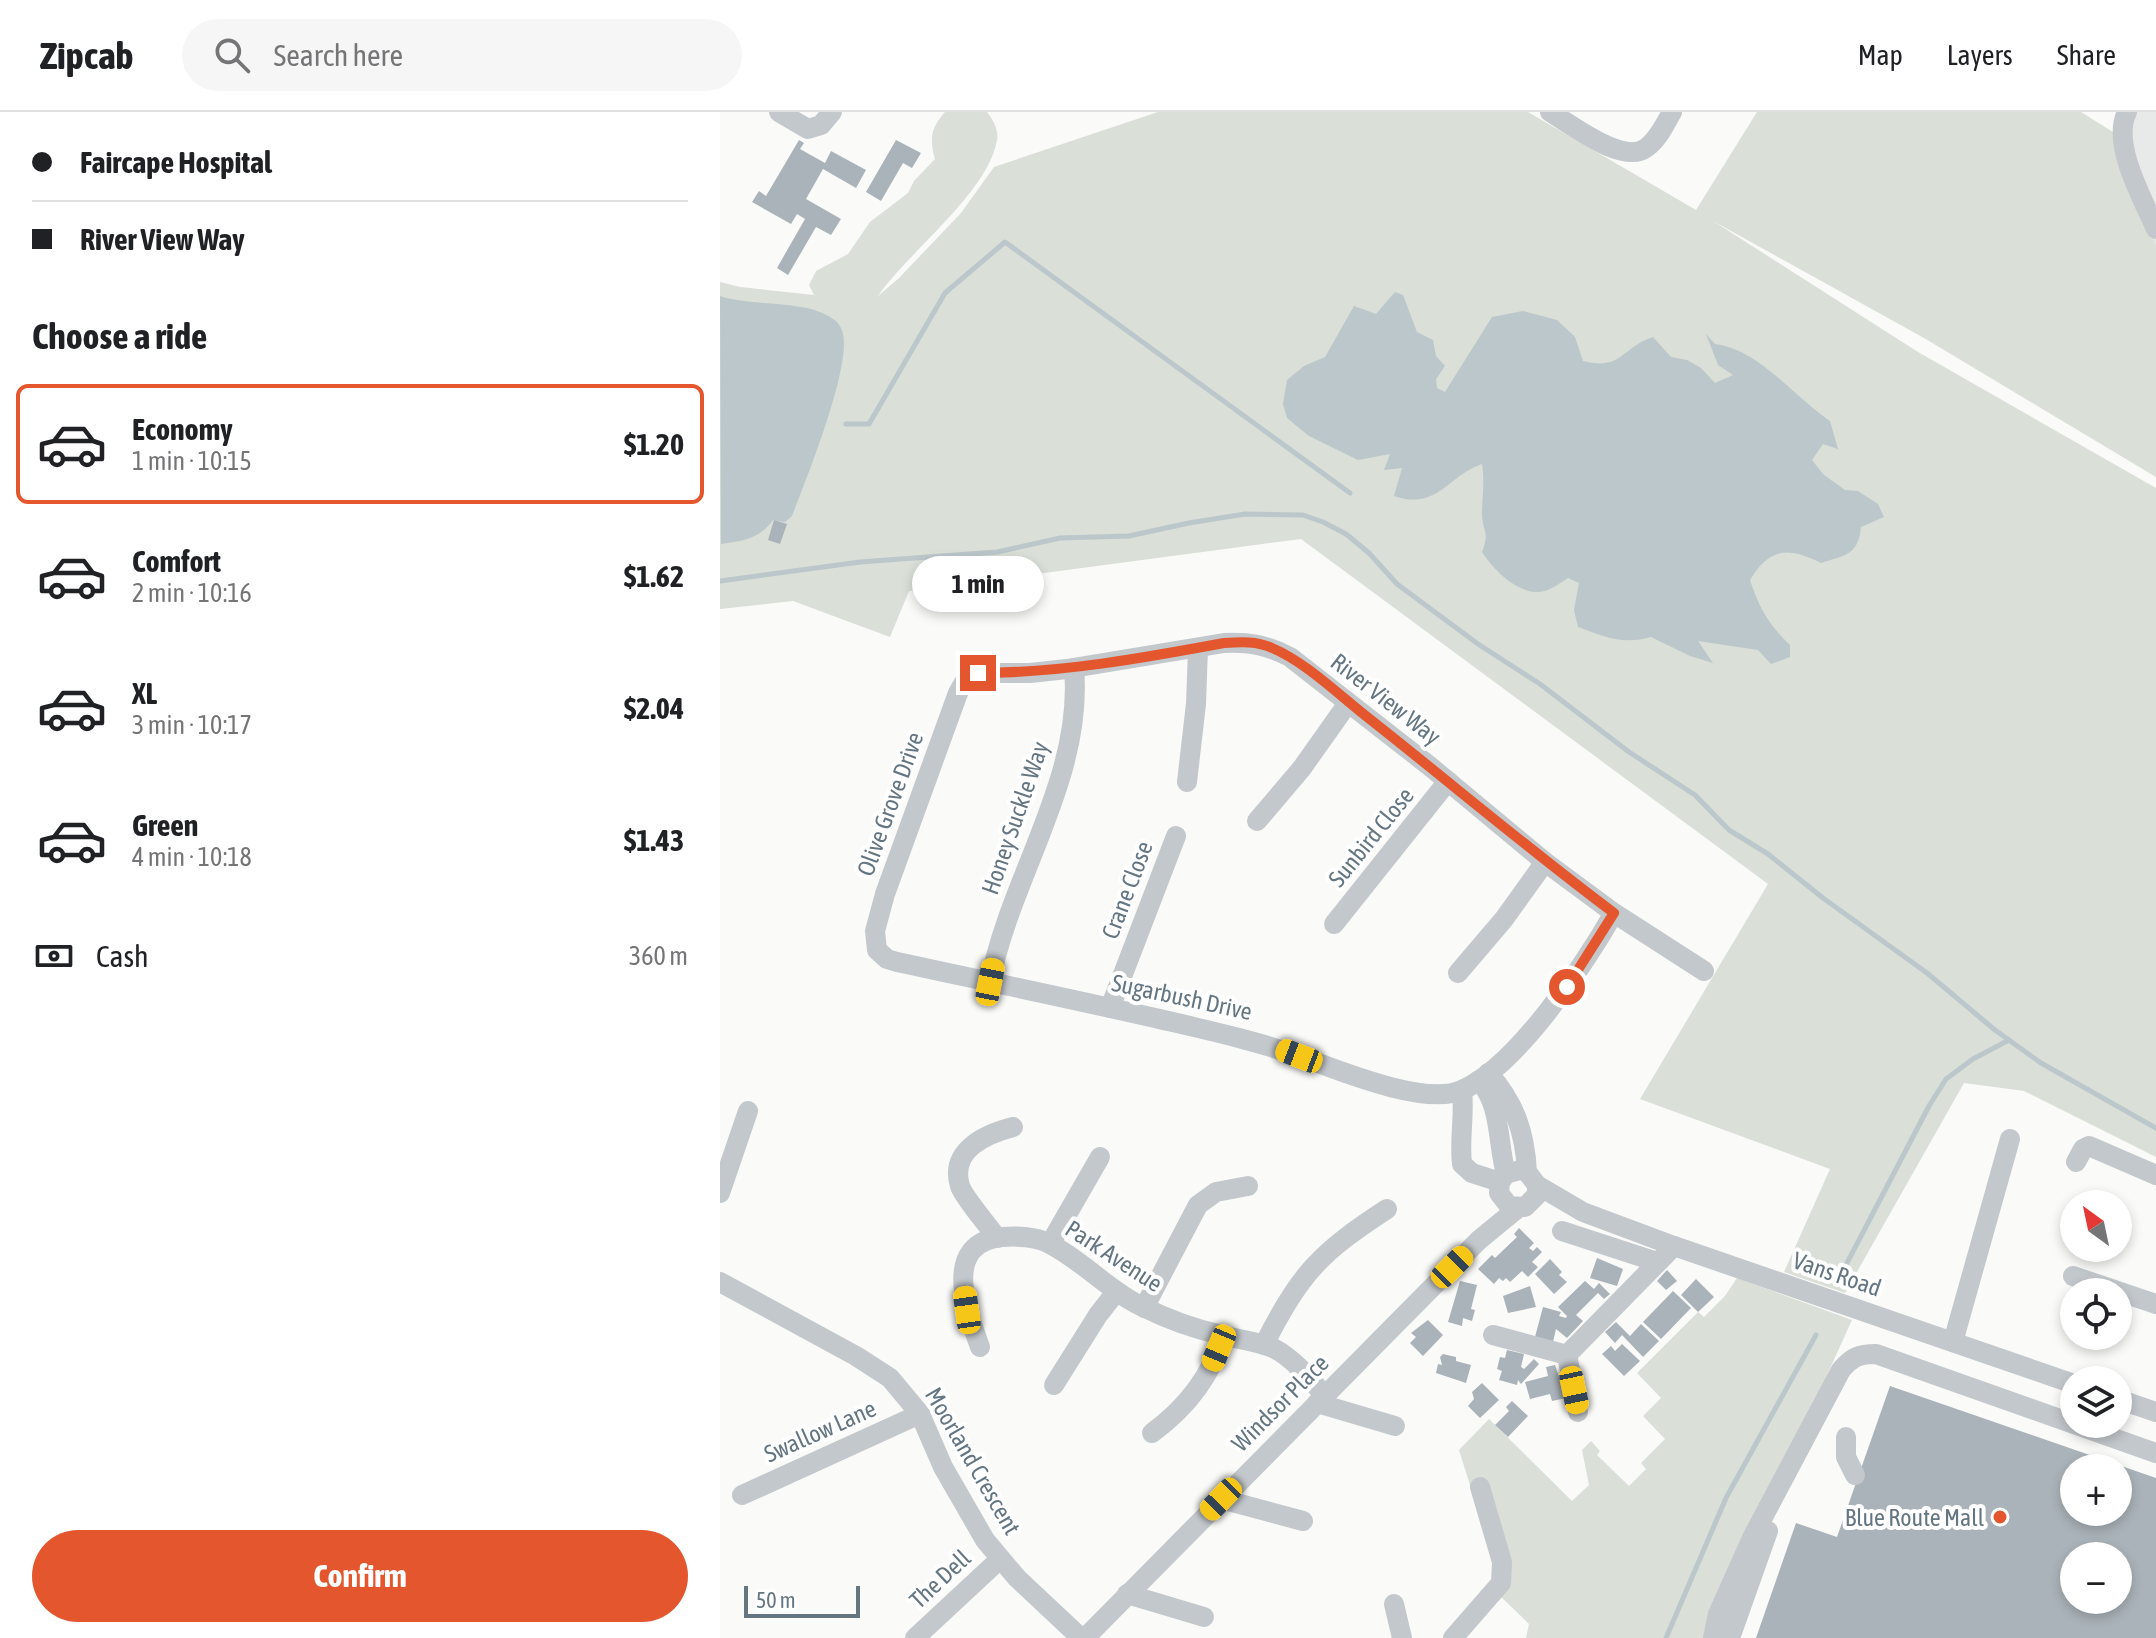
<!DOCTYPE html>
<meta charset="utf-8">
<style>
body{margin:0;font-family:"Asap Condensed",sans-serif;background:#f6f6f6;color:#202124;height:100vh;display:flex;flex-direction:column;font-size:30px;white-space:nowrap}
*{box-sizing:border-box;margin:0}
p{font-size:26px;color:#757577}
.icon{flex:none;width:44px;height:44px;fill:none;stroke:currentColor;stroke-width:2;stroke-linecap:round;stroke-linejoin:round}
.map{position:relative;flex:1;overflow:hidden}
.side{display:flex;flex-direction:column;background:#fff;width:720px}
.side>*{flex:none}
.guide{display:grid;align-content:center;height:176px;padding:0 32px;background:#fff}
.needle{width:52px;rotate:327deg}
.buttons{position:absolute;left:1340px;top:1078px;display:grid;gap:16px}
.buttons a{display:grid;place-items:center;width:72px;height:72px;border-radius:50%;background:#fff;box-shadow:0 4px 12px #0003;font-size:40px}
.scale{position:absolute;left:24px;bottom:20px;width:116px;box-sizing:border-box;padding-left:8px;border:4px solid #657683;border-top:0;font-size:22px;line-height:28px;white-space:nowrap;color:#657683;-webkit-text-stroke:6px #fff;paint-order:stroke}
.end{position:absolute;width:36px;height:36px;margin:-18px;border:10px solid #e4572e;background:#fff;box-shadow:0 0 0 4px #fff}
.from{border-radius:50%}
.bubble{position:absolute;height:56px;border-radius:28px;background:#fff;box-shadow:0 4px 12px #0003;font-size:26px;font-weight:700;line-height:56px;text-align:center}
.car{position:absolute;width:24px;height:48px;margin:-24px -12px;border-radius:10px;box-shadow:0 0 6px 2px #0007;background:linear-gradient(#f5c518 24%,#345 0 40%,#f5c518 0 76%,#345 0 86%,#f5c518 0)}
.guide b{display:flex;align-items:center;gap:28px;height:76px;font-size:30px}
.guide b+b{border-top:2px solid #e0e0e0}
.guide i{width:20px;height:20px;background:#202124}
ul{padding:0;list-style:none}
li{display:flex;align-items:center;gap:24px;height:120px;margin:0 16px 12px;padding:0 16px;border:4px solid transparent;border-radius:12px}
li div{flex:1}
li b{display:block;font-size:30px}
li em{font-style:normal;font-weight:700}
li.current{border-color:#e4572e}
li>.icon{width:72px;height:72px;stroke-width:1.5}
h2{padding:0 32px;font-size:36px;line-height:96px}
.pay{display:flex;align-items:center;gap:20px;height:88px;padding:0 32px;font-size:30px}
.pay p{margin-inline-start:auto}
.action{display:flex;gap:16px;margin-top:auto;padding:16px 32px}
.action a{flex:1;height:92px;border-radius:48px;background:#e4572e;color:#fff;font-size:32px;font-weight:700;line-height:92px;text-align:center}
header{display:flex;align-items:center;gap:48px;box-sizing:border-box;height:112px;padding:0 40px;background:#fff;border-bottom:2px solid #e0e0e0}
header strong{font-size:38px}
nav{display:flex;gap:44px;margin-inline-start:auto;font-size:28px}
.search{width:560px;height:72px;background:#f6f6f6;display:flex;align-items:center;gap:20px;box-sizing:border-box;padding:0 28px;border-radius:44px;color:#757577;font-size:30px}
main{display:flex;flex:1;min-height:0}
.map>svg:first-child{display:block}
.built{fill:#e8e9e9}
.green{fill:#dadfd7}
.water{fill:#bbc7cb}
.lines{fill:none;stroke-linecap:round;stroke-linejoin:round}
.stream{stroke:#bbc7cb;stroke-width:5}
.building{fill:#aab3b9;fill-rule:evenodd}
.minor{stroke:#c3c8cc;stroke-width:20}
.route{stroke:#e4572e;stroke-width:10}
.poi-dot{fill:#e4572e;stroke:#fff;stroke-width:3}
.labels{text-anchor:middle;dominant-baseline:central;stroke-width:8;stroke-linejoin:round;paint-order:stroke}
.street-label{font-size:24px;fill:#657683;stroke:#fff}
.poi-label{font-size:24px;fill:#657683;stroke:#fff;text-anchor:end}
</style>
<header>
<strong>Zipcab</strong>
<div class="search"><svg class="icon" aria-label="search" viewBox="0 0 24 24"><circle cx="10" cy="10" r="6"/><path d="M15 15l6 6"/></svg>Search here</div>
<nav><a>Map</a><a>Layers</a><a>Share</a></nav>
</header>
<main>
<section class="side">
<div class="guide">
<b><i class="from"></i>Faircape Hospital</b>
<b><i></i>River View Way</b>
</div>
<h2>Choose a ride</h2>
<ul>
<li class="current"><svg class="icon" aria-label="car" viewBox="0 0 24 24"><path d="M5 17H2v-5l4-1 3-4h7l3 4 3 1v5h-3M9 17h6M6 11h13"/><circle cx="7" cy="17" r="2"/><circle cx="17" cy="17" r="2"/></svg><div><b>Economy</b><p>1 min · 10:15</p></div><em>$1.20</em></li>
<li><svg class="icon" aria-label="car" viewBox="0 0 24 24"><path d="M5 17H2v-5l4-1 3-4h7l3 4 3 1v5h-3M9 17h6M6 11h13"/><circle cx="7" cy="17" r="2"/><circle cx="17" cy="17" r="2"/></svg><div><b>Comfort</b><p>2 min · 10:16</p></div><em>$1.62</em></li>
<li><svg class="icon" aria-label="car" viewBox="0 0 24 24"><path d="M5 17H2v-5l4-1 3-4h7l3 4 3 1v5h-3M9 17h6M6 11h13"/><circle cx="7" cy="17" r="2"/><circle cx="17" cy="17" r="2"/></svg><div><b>XL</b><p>3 min · 10:17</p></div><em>$2.04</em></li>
<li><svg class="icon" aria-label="car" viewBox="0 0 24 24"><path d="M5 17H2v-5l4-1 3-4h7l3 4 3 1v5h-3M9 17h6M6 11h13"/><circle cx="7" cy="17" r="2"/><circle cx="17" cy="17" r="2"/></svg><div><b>Green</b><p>4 min · 10:18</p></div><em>$1.43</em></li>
</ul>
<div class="pay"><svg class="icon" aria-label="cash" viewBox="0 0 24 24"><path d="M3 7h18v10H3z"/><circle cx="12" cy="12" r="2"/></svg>Cash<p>360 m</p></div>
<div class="action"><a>Confirm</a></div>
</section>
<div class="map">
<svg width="1436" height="1526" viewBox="0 0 1436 1526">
<rect width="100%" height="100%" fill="#fafaf8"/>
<!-- built -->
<polygon class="built" points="1416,0 1436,0 1436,133 1401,51"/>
<!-- green -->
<g class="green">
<path d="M 225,0 L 267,0 C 273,7 279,19 277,28 C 268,81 188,140 158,184 L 179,166 L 241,101 L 274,55 L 438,0 L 808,0 L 976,98 L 1037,0 L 1361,0 L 1401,25 L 1401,51 L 1436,133 L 1436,365 L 1204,226 L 993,109 L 1198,240 L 1436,376 L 1436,1045 L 1304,979 L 1244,971 L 1125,1181 L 1064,1160 L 1110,1057 L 920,987 L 1048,772 L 581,427 L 189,479 L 170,525 L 73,489 L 0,497 L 0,170 L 20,175 L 94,183 L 89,173 L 96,159 L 128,142 L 150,110 L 188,81 L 194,69 L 215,47 C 209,26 211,16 225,0 Z"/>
<polygon points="1017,1166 1132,1208 1092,1296 1054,1367 983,1526 806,1526 809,1512 776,1480 781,1471 739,1338 769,1307 852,1389 869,1373 862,1338 871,1329 880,1339 877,1343 909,1374 926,1357 921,1351 945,1327 923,1304 941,1286 917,1261 978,1200 984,1205 1005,1184"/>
</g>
<!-- water -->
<g class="water">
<path d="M 675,180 L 683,183 L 697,220 L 713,228 L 716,244 L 725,254 L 716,267 L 717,276 L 725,280 L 772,205 L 803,199 L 837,208 L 855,225 L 863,249 C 902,259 902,235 933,225 L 951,245 L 967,248 L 981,256 L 995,271 L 1013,263 L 998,253 L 986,222 L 995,232 C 1040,238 1073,284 1110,309 L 1118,337 L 1103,332 L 1092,348 L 1104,363 L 1125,378 L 1138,379 L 1158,392 L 1164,405 L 1141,415 C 1138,443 1126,443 1101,451 C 1068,435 1050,435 1030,468 C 1039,496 1049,513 1070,533 L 1070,545 L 1051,552 L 1038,538 L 978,529 L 993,551 L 970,544 L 931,525 C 904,533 884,525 858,515 L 854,498 L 859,471 L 848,466 C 840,471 828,480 819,480 C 796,481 773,457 762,440 C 770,419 763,421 762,403 C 762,385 765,370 762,352 C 728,363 718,399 674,384 L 682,356 L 664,358 L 670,342 L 638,348 L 589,324 L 567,306 L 563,292 L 567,268 L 584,254 L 605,245 L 634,194 L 656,202 Z"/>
<path d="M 0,184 C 33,195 86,187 113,207 C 118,210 122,216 123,222 C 131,256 86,368 72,404 L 65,410 L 53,408 C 39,427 24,429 1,432 Z"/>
</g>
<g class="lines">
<!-- stream -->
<g class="stream">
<polyline points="126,312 149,312 225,181 285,130 630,381"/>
<polyline points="0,469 140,450 277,440 340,426 409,424 469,411 525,402 583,403 603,410 626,422 649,441 677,472 758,532 820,572 909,640 975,683 1009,718 1048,742 1103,786 1207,861 1275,918 1321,951 1436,1016"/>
<polyline points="1116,1172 1209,994 1226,967 1253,947 1289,928"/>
<polyline points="946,1526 1006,1386 1096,1223"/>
</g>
</g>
<!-- building -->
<g class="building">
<polygon points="79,28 84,31 80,37 105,51 111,39 146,58 136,76 103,57 86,87 121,107 111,123 96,115 68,163 57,156 85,107 77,102 71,112 32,90 39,79 46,84"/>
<polygon points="176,28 201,41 192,56 183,51 161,89 146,80"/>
<polygon points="54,408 67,412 60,432 48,428"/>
<polygon points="799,1116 814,1131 809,1136 813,1139 817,1135 822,1140 812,1150 818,1155 808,1165 802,1159 790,1170 786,1166 783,1169 779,1166 774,1172 758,1157 772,1143 775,1146 797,1125 794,1122"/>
<polygon points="877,1146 903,1157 897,1174 870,1166"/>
<polygon points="830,1147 842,1160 839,1163 847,1170 834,1182 815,1162"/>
<polygon points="947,1158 957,1169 946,1178 937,1169"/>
<polygon points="976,1167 994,1185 978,1200 961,1183"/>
<polygon points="740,1169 757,1173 751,1197 755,1198 752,1209 743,1206 742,1214 728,1210"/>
<polygon points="865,1169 874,1177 879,1171 890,1182 884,1187 878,1181 856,1203 863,1209 847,1226 836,1217 833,1230 815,1225 823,1195 841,1200 839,1204 846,1206 847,1204 838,1195"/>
<polygon points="810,1174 816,1195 788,1201 783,1184"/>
<polygon points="953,1179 971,1196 941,1227 923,1210"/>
<polygon points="708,1208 723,1223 703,1244 690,1231 696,1225 691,1221"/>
<polygon points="896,1210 910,1224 921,1212 939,1229 923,1245 902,1223 895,1231 885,1220"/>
<polygon points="902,1232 920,1249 904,1264 882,1242 891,1234 895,1239"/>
<polygon points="787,1238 804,1242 801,1255 804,1257 814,1247 819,1252 801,1272 798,1268 797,1273 779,1268 782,1259 777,1257 780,1245 785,1246"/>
<polygon points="723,1242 736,1245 736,1249 751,1253 746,1271 716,1261 718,1252 722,1253 720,1245"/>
<polygon points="835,1253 846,1286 832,1289 830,1282 810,1287 805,1270 828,1264 826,1255"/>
<polygon points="762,1271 779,1288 760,1306 748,1294 754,1287 752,1280"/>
<path d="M 1170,1274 L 1436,1366 L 1436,1526 L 1036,1526 L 1076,1411 L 1117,1425 ZM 1354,1356 L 1398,1356 L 1398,1400 L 1354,1400 ZM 1354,1444 L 1398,1444 L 1398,1488 L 1354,1488 Z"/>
<polygon points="792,1289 808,1304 788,1325 775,1313 789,1299 786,1295"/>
</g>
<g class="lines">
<!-- minor -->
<g class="minor">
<polyline points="59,0 88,17 101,13 112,0"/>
<path d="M 830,0 C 852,13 903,53 926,36 C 938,28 945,12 952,0"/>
<path d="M 1407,0 C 1391,32 1423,87 1436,117"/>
<polyline points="467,670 476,592 478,536"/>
<polyline points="537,709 582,656 628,591"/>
<path d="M 894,801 C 864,853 797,954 742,978 C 707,994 625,961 590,948 C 536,928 482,917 426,904 C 343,885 260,868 177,850 L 167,847 L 157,838 L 155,819 L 165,782 L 238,581 L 246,567 L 258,561 L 310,561 L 347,557 L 504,531 C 530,530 547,533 570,545 L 712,656 L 825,750 L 894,801 L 984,859"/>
<polyline points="614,812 728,669"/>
<polyline points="738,861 784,807 825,750"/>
<path d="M 270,870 C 290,765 364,666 354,556"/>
<polyline points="390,896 456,724"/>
<path d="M 768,961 C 795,990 805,1021 807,1060"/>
<path d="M 759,968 C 782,994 777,1030 786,1062"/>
<path d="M 742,978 C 745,1003 739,1027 742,1052 L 752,1061 L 780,1070"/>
<polyline points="1356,1050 1363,1037 1369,1034 1436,1063"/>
<polyline points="817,1073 817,1083 805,1095 789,1094 779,1081 780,1070 786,1062 800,1058 807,1060 817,1073 863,1100 954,1134 1354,1272"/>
<polyline points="0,1081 28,999"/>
<polyline points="842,1119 937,1150"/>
<path d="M 277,1126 C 268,1113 244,1086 240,1074 C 229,1038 266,1022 293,1015"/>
<polyline points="330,1132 380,1045"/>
<polyline points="1353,1164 1436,1192"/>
<polyline points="0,1170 136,1244 170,1266 200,1302 223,1355 265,1428 297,1466 361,1526"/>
<polyline points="424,1196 478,1093 496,1080 528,1074"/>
<polyline points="773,1223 847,1243"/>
<polyline points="1233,1230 1290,1027"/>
<path d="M 544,1233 C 579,1162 601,1140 667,1097"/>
<path d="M 260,1235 C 247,1199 221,1131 282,1125 C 298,1124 316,1124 330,1132 C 363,1149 388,1178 421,1194 C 447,1207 474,1217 502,1223 C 519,1228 538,1229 555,1237 C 574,1247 590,1267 604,1283"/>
<polyline points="847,1243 954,1134"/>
<polyline points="847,1243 858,1300"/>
<polyline points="334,1273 378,1203 396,1180"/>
<polyline points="1398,1287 1436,1300"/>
<polyline points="597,1291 675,1314"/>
<path d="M 432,1321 C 466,1296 491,1265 503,1224"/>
<polyline points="1126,1325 1126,1345 1135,1363"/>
<polyline points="22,1383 200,1302"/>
<polyline points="501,1387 583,1409"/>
<polyline points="407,1482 484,1505"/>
<polyline points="674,1492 682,1526"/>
<polyline points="195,1526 280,1447"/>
<polyline points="365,1526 759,1128 798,1096"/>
<polyline points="733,1526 781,1471 782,1450 760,1375"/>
<path d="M 993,1526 L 998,1502 L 1032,1426 L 1121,1258 C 1132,1245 1139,1242 1156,1242 L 1436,1341"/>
<polyline points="1010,1526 1048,1419"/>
</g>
</g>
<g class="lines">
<!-- route -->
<path class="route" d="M 258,561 C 341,561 423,546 504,531 C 521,530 537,529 552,536 C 586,550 621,585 651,608 C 732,672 811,739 894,801 L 847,875"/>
</g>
<!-- markers -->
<circle class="poi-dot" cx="1280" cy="1405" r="8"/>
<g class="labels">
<!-- street labels -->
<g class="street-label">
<text transform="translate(666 587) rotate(38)">River View Way</text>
<text transform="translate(170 692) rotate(-70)">Olive Grove Drive</text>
<text transform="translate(295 706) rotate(-71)">Honey Suckle Way</text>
<text transform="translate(651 725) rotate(-51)">Sunbird Close</text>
<text transform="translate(407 778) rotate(-69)">Crane Close</text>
<text transform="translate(462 885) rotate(12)">Sugarbush Drive</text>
<text transform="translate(394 1144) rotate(33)">Park Avenue</text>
<text transform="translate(1117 1162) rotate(19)">Vans Road</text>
<text transform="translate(560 1291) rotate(-45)">Windsor Place</text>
<text transform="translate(100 1319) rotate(-24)">Swallow Lane</text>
<text transform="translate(253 1349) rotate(60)">Moorland Crescent</text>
<text transform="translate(220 1467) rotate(-43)">The Dell</text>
</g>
<!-- poi labels -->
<g class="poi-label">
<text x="1264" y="1405">Blue Route Mall</text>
</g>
</g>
</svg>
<div class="buttons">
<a><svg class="needle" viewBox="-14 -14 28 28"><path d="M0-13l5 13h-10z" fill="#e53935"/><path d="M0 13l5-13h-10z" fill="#757577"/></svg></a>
<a><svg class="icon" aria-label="locate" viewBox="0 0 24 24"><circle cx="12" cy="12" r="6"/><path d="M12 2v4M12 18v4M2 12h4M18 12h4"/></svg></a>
<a><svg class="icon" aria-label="layers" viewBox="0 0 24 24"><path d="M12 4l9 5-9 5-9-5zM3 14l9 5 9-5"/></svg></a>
<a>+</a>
<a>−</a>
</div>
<div class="scale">50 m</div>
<i class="end from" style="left:847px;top:875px"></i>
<i class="end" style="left:258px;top:561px"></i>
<div class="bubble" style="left:192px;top:444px;width:132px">1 min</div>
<i class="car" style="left:270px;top:870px;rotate:11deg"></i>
<i class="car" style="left:579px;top:944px;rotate:291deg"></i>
<i class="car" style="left:732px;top:1155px;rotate:45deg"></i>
<i class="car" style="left:247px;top:1198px;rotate:352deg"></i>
<i class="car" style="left:499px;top:1236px;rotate:203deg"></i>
<i class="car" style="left:854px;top:1278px;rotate:168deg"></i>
<i class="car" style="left:501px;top:1387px;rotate:224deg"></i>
</div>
</main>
